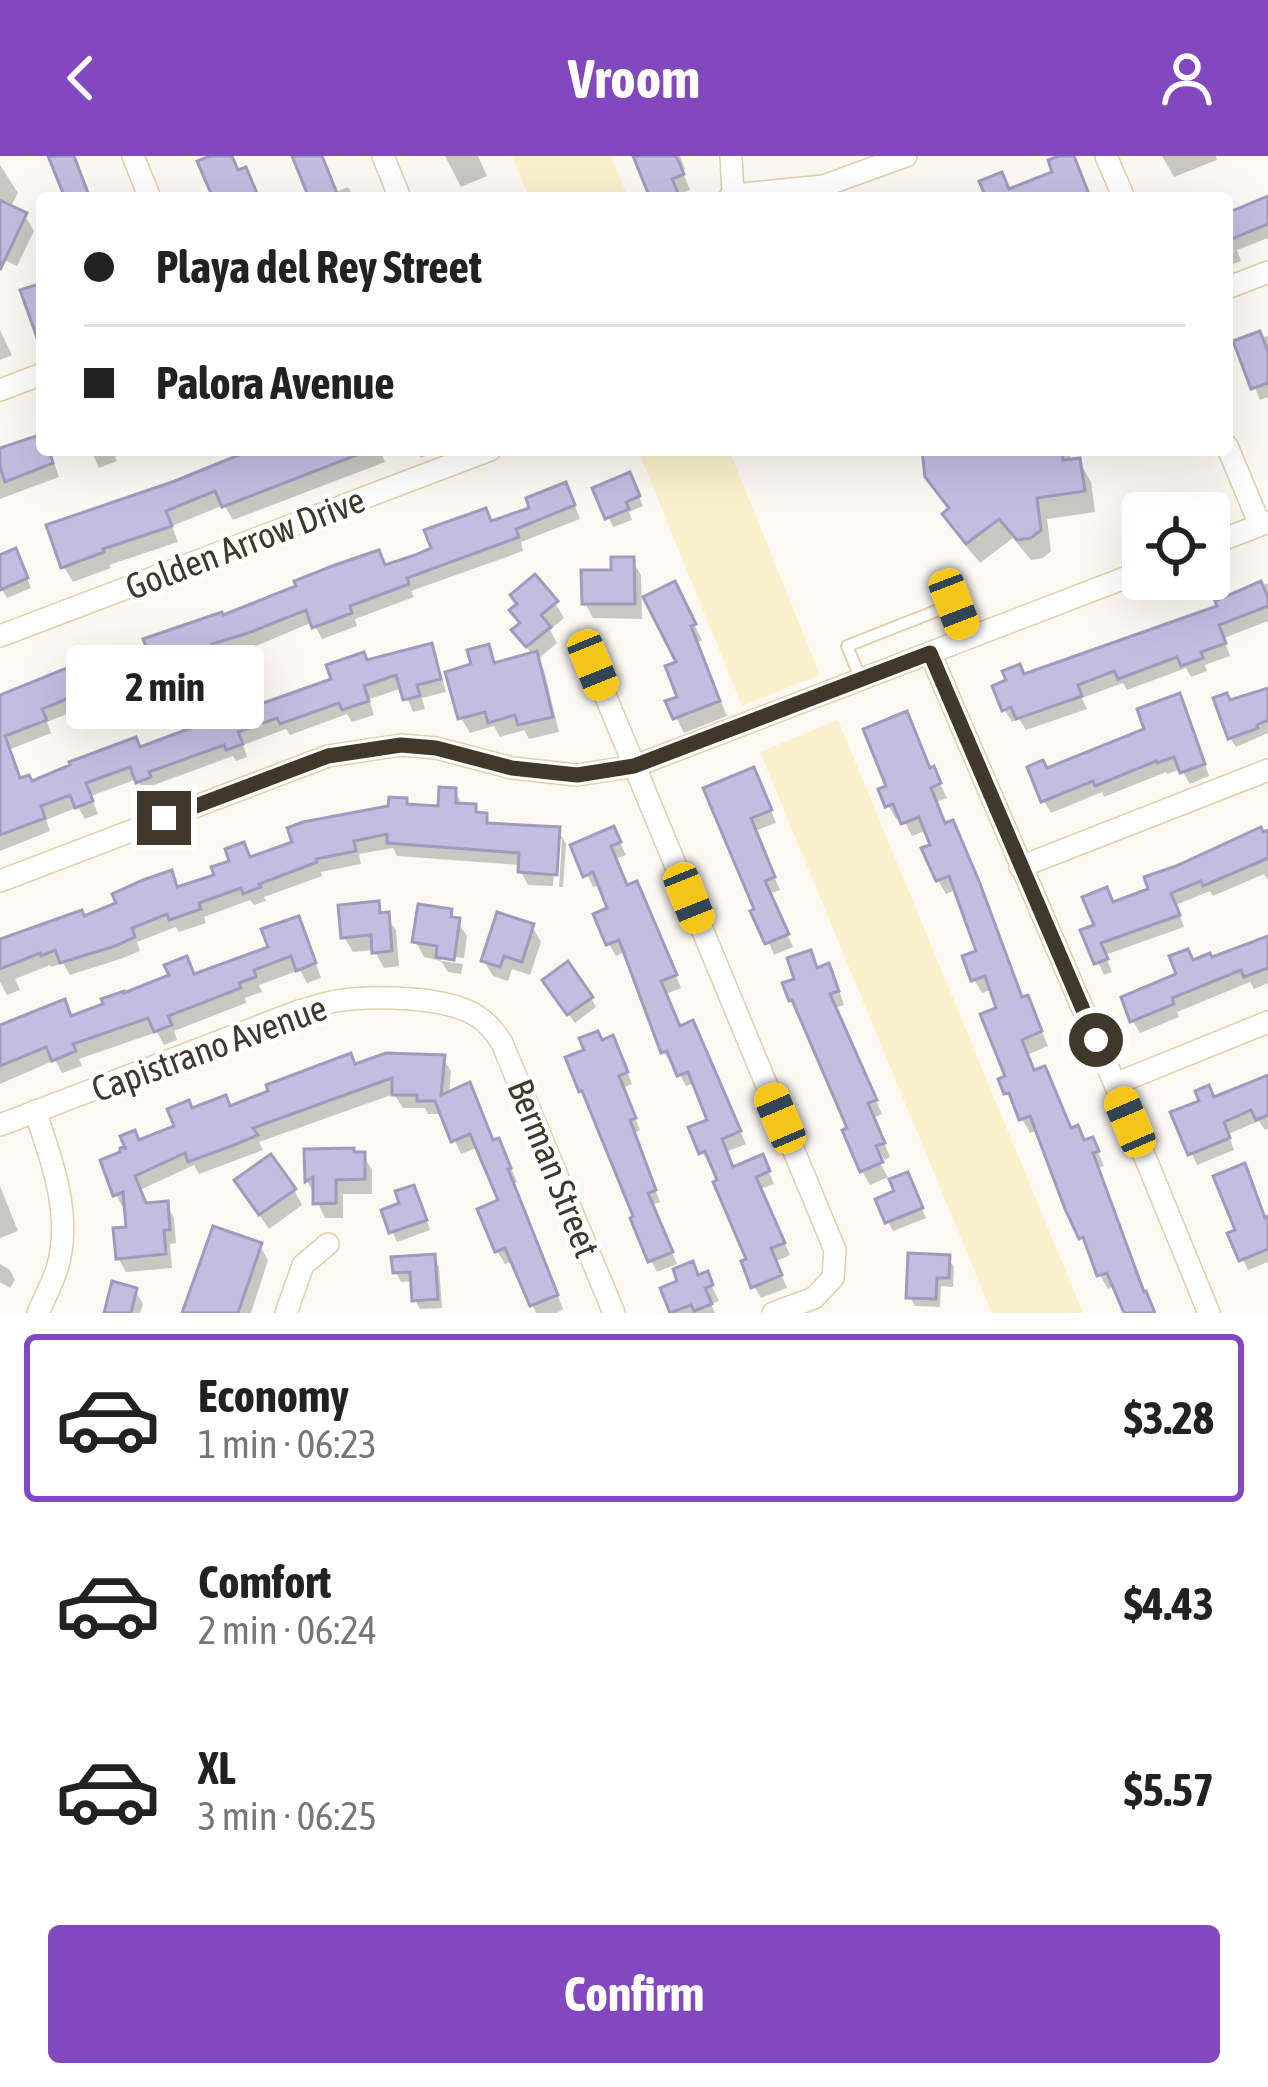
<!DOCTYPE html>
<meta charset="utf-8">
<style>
body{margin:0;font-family:"Asap Condensed",sans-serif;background:#f6f6f6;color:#222;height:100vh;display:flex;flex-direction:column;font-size:45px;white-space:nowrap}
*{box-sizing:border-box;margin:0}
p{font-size:39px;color:#767676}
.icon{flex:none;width:66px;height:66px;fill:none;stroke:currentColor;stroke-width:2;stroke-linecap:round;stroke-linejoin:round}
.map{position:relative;height:1157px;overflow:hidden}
.sheet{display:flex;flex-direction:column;background:#fff;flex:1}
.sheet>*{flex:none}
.hud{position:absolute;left:36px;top:36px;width:1197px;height:264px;border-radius:12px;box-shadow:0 12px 48px #0002;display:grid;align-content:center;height:264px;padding:0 48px;background:#fff}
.buttons{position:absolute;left:1122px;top:336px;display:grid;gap:24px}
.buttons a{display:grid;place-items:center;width:108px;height:108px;border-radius:12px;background:#fff;box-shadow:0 12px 48px #0002;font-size:60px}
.end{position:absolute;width:54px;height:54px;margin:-27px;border:15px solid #40382b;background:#fff;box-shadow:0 0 0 6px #fff}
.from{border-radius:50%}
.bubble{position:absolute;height:84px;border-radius:12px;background:#fff;box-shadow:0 12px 48px #0002;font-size:39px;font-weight:700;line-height:84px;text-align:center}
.car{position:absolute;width:36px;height:72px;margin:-36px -18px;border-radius:15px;box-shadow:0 0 9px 3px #0007;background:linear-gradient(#f5c518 24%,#345 0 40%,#f5c518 0 76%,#345 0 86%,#f5c518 0)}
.hud b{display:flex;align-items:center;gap:42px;height:114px;font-size:45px}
.hud b+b{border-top:3px solid #e0e0e0}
.hud i{width:30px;height:30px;background:#222}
ul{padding:21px 0 0;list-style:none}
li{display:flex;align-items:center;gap:36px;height:168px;margin:0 24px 18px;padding:0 24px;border:6px solid transparent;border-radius:12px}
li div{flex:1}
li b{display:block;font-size:45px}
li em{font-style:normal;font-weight:700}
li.selected{border-color:#8248bf}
li>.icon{width:108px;height:108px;stroke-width:1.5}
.button{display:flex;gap:24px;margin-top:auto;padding:24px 48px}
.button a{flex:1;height:138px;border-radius:12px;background:#8248bf;color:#fff;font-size:48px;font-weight:700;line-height:138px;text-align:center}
header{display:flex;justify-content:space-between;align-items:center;height:156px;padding:0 48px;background:#8248bf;color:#fff;font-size:54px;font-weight:700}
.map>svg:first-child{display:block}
.sand{fill:#faf0cb}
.shadow{fill:#0003}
.building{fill:#c3bee1;stroke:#a09bbc;stroke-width:3}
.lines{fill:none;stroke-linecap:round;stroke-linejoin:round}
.service-casing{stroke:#e0ceac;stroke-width:14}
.minor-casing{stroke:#e0ceac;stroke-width:24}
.service{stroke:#fff;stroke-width:10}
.minor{stroke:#fff;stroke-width:21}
.route{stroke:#40382b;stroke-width:15}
.labels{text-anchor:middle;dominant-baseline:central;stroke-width:9;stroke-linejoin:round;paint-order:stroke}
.street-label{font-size:36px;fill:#40382b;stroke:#fff}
</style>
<header><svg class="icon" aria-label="back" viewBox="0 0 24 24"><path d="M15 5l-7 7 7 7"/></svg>Vroom<svg class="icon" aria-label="person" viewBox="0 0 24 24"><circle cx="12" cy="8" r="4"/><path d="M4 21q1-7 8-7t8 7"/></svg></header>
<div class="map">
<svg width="1268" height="1157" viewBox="0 0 1268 1157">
<rect width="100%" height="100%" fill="#fdf9f2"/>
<!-- sand -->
<g class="sand">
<polygon points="512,0 611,0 628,42 529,42"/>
<polygon points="638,294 729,294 820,519 742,550"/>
<polygon points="838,564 1083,1157 992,1157 760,596"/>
</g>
<!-- shadow -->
<g class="shadow">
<polygon points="295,0 318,0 336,36 348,31 354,42 312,42"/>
<polygon points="445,0 478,0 487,20 461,31"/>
<polygon points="636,0 680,0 685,13 682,14 690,34 678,39 679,42 653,42"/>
<polygon points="1162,0 1216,0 1217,4 1174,21"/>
<polygon points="0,9 18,37 10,52 25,60 34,75 17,110 0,102"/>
<polygon points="1268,44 1268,82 1237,94 1241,105 1230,109 1227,104 1227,61"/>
<polygon points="0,174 12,199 0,204"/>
<polygon points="1268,180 1268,241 1260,244 1237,186"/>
<polygon points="42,281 42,294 50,294 59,321 0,343 0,313 3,311 0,296"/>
<polygon points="91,294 113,294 117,305 99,312"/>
<polygon points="259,294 380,294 385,306 233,364 224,349 172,370 178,386 109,409 111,412 73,426 64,411 176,328"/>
<polygon points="416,294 439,294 421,302"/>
<polygon points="922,294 1069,294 1071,306 1079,305 1091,326 1095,356 1047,363 1051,395 1043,402 1031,404 1013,382 980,407 958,380 946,359 951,355 928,320"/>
<polygon points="634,329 643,350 629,356 632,364 613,371 596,334"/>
<polygon points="572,342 580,363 521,386 523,395 411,435 414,441 355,463 357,470 322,483 313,466 256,490 217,501 220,508 179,523 183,534 172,538 167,528 108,550 112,561 99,566 94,556 84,560 80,553 47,566 51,577 11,593 22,625 31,628 140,594 335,525 367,507 430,490 437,503 446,536 422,542 425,553 413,556 403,532 369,543 374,559 352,566 347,558 290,579 286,573 243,589 247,601 236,605 233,600 154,629 156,635 146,638 137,623 91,640 98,658 85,663 78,651 46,664 50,675 0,695 0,546 109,512 222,463 386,412 492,368"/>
<polygon points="0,402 20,405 31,432 7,442 0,430"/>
<polygon points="632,404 641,419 642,463 593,462 585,447 615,417"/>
<polygon points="1268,427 1268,465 1224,482 1230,500 1205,509 1207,515 1191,521 1186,512 1127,534 1123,527 1082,542 1087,553 1026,574 1019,563 1012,566 1004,553 1024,521 1221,452 1219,446"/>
<polygon points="682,444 702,484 697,487 727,560 684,577 669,547 681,542"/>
<polygon points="555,447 564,462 550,474 557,487 538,503 544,514 559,576 529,583 524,574 500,581 494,570 470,577 461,562 475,510 487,492 496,507 533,500 515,475 521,469 513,455"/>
<polygon points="1268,535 1268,577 1236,591 1230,582 1230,547"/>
<polygon points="1186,553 1209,620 1190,628 1181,613 1167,618 1166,616 1104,641 1102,636 1051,657 1044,645 1047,615 1148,575"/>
<polygon points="933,614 947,642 936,646 946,670 960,681 1024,844 1034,856 1048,890 1027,899 1035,917 1072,975 1085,986 1091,985 1099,998 1104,1010 1098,1012 1145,1139 1115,1130 1108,1133 1100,1119 1038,974 1030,977 1007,937 1009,922 1000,853 993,833 982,837 974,823 980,796 957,733 946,738 938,724 934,691 927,674 912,680 902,661 896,663 888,649"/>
<polygon points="760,627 776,667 755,675 780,734 769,738 793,791 774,799 707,634"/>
<polygon points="455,635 462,648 475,651 480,660 485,660 491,670 558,674 566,688 563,731 559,731 562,683 556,683 553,730 528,729 521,716 521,709 397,700 393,692 359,698 361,708 321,716 322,720 264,741 266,745 254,749 250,744 204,761 206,767 179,776 176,771 137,786 140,795 123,802 70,819 63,807 51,811 50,809 15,823 20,834 7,839 0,826 0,787 84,764 120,749 170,718 179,733 251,704 391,653 405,645 409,651 441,653"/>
<polygon points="1268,677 1268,724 1264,718 1213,740 1210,735 1176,749 1184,771 1105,799 1112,816 1104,819 1084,776 1098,771 1114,749 1152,734"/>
<polygon points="620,686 626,699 615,703 627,732 643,740 681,832 666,838 680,873 699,880 746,988 726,996 733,1014 768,1014 774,1028 760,1033 790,1099 776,1105 787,1132 761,1142 754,1130 750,1105 721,1026 713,1006 709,1008 702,996 711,965 695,927 686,930 674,907 671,908 664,896 626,795 616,800 609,788 611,754 601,728 593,731 574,690"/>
<polygon points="377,748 396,774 399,810 384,812 374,794 353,796 344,781"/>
<polygon points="451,756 467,780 464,802 441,799 441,805 424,801 416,786"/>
<polygon points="532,770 541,786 530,819 512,813 508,825 493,820 484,805"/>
<polygon points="305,778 321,822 307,827 300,814 259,829 262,836 245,842 246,847 174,875 177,884 164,889 157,876 79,903 82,910 62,917 55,904 0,928 0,877 72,863 195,820"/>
<polygon points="1268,783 1268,827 1254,833 1250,826 1177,856 1179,861 1140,877 1133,865 1193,807 1211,804"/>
<polygon points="810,797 819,814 828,811 836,825 844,849 835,852 882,958 874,962 890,1001 885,1004 878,992 873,995 888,1021 870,1029 862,1015 851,974 791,844"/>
<polygon points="441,805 463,808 461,818 448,816"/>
<polygon points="551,834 591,842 596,851 575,867"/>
<polygon points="601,887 619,894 632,928 623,932 640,974 634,977 660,1046 652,1049 677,1108 657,1116 651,1104"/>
<polygon points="443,902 451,915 449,939 494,987 498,985 506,999 517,1026 513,1028 563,1153 557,1157 536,1157 514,1105 505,1108 497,1095 502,1046 479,991 461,998 443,958 428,958 425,952 403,952 394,938 259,986 263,994 199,1018 194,1009 140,1034 147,1050 166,1048 174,1062 176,1087 170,1088 172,1112 126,1116 118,1102 129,1074 128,1050 123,1052 116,1038 140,987 178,972 192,955 230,953 356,911"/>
<polygon points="1268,922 1268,973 1265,974 1259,965 1228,978 1234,994 1197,1009 1174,958"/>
<polygon points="307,996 363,999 372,1014 372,1038 343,1038 343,1062 325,1062 308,1026"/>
<polygon points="912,1029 926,1062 893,1075 888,1066"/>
<polygon points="0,1030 18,1075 0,1082"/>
<polygon points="294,1034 302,1049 269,1073 246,1040"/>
<polygon points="419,1042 430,1074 397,1086 384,1055"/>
<polygon points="1268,1064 1268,1106 1248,1114 1231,1079"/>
<polygon points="260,1090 268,1104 251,1157 185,1157"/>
<polygon points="433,1101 439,1111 442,1152 420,1153 415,1144 413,1125 401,1126 396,1116"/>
<polygon points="948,1102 954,1111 953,1131 941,1130 940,1151 915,1150 910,1141"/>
<polygon points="0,1108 10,1114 15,1124 10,1132 0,1126"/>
<polygon points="706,1119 719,1145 711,1148 715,1157 674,1157 664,1133"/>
<polygon points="135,1134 143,1148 140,1157 107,1157"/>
</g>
<!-- building -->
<g class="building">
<polygon points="48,0 74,0 90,42 65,42"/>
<polygon points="210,0 232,0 238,14 246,11 259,42 213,42 197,5"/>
<polygon points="292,0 322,0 339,42 309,42"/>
<polygon points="633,0 676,0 684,18 672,23 678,37 666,42 650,42"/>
<polygon points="1059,0 1074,0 1089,38 1078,42 986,42 979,25 1002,16 1009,33 1052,16 1048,4"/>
<polygon points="1268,40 1268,68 1227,85 1227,57"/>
<polygon points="0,44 27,57 0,114"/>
<polygon points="42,127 42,190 40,190 20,134"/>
<polygon points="1260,175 1268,196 1268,227 1251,233 1233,185"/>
<polygon points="42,278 42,294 49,294 53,307 5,326 0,311 0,292"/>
<polygon points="251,294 367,295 222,351 215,335 166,355 172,370 103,393 104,396 61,412 46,369 175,325"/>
<polygon points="922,294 1062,294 1063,304 1080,302 1085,335 1037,342 1041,374 1031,382 1017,384 999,363 966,388 942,358 949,352 925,321"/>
<polygon points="630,316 640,340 626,346 629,353 605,363 592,332"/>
<polygon points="566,326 575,349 516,373 519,381 407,422 409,428 350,450 352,457 312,472 306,454 248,477 212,488 215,495 174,510 179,520 162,527 158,517 103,537 107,548 89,554 86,544 74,548 71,541 42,553 47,564 5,580 20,622 29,619 32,625 70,609 69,606 136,581 140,591 215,563 209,547 248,532 255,550 331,523 326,509 364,496 367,504 432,487 441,523 417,529 420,540 403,544 396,519 364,530 369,545 342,554 339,547 280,568 277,562 238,576 243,588 226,594 224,589 149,616 151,621 136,627 130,611 86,627 93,645 75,652 70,639 41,650 45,662 0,679 0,539 104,497 109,510 147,493 143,483 222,456 223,459 296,430 294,425 335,409 379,394 385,409 415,399 431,392 424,374 486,352 491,365 529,352 526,342"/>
<polygon points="16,392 28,422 0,434 0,399"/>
<polygon points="611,401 634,401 635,448 582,448 581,414 611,414"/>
<polygon points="535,418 558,445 541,459 551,471 526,491 511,474 520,467 509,454 517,448 510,439"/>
<polygon points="675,425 696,468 691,470 720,545 673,563 665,545 677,541 665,510 676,506 643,441"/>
<polygon points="1261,425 1268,442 1268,450 1219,469 1226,487 1201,496 1203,502 1181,510 1177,501 1118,523 1114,515 1078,529 1082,540 1016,563 1011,551 1002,555 992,530 1006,524 1002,515 1020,508 1024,518 1217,450 1215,445"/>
<polygon points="489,488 494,507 537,495 553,561 518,569 515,559 488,567 485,556 458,563 445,516 471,508 467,494"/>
<polygon points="1268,532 1268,564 1257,569 1258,572 1228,583 1213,542 1227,537 1230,544"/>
<polygon points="1180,537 1205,608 1180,617 1174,601 1157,607 1156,605 1095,630 1093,625 1041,646 1027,611 1043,604 1047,612 1144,573 1137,553"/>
<polygon points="907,555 930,612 934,610 941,627 931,632 945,667 953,664 979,725 1022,841 1028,839 1042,875 1022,884 1034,914 1045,910 1071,972 1078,969 1084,984 1093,981 1099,995 1093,997 1144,1136 1146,1135 1155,1157 1124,1157 1107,1117 1097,1120 1083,1081 1079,1083 1065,1053 1030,960 1019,964 1009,937 1004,938 998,923 1005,920 980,858 996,852 985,820 971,825 962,800 976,795 949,720 936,725 921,692 930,689 919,661 901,668 893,648 885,651 878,633 886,630 863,573"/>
<polygon points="754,611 772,654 751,662 775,721 765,725 789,778 765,788 750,755 754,753 703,632"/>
<polygon points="439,631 456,632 456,647 476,648 476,656 487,657 487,667 560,671 557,719 518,716 519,697 387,687 387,678 354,685 356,695 316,703 317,706 259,728 261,731 243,738 241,732 199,747 201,753 169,764 167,758 132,772 135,781 115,790 60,807 55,794 41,800 40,797 0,813 0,783 82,754 84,760 116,747 112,738 143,724 172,714 177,731 214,719 211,711 229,705 225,693 244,686 250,701 292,686 287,672 303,666 388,650 389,641 407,642 407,648 438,650"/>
<polygon points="614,670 621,686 611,690 627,729 637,725 677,819 661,825 680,870 693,864 741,975 722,983 733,1011 763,998 770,1015 756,1021 785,1087 771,1092 782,1119 751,1132 741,1105 746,1103 713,1026 717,1024 705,995 699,998 688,971 707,964 688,916 677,920 667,895 661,897 619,784 606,789 593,758 607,752 593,716 583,721 570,689"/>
<polygon points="1261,671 1263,676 1268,674 1268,702 1203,730 1201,725 1171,737 1180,759 1101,787 1108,803 1094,808 1080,774 1094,769 1082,741 1107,731 1113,746 1148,733 1144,721 1176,710"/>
<polygon points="379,745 380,757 389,756 392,795 372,797 371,779 341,782 338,749"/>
<polygon points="418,748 452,753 451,761 460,762 454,804 436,801 437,790 412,786"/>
<polygon points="497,756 534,768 522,806 504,800 500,811 481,805"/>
<polygon points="299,760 316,807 296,815 291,800 254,814 256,821 239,827 241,832 168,860 172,869 154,876 148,862 73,888 76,895 52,905 46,891 0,910 0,869 65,843 71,860 103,848 101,843 124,835 124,837 169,819 164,809 187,800 194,818 268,791 261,773"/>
<polygon points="1268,780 1268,812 1244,821 1241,814 1172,842 1174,848 1130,866 1121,841 1176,818 1169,800 1188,793 1193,804 1210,797 1212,801"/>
<polygon points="811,794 817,812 829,807 839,835 830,838 877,944 868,947 885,987 876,990 883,1006 860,1016 842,974 847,972 792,844 789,845 782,827 794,823 787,802"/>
<polygon points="568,805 593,841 567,859 542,824"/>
<polygon points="598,875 602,884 613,879 628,916 619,920 636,962 630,964 656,1034 648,1037 673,1096 648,1106 630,1062 633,1060 582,935 579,936 565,901 584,894 579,882"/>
<polygon points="351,897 355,908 386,897 445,899 441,939 470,926 493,984 499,982 511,1012 508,1013 558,1139 530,1150 505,1092 495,1096 477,1053 498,1044 470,978 451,986 435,945 417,945 417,939 392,939 392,922 253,972 258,979 234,989 188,1006 185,997 135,1020 146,1047 168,1045 170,1074 164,1074 166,1098 116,1103 113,1072 126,1071 123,1036 113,1040 100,1004 120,996 120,992 124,991 126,994 120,980 135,974 139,984 174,970 167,953 189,944 192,952 226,939 230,950 268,935 266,929"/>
<polygon points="1268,919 1268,959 1256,964 1251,954 1224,966 1230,982 1188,999 1170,956 1199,945 1195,935 1209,929 1214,941"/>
<polygon points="354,992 354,996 365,996 365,1023 336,1024 336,1047 313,1048 313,1021 305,1026 304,993"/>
<polygon points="271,998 296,1033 259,1059 234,1024"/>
<polygon points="1245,1007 1265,1062 1268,1060 1268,1093 1239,1105 1227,1077 1235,1074 1213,1020"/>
<polygon points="908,1016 923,1052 885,1067 875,1043 894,1035 889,1023"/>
<polygon points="414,1029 427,1064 389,1077 381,1054 399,1047 395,1035"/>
<polygon points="213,1070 262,1087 238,1157 182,1157"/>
<polygon points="908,1097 950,1099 949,1122 937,1122 936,1143 906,1142"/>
<polygon points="435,1098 438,1143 412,1145 410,1116 393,1117 391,1101"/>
<polygon points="693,1105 698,1119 708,1115 713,1129 705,1132 712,1148 694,1155 691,1149 670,1157 660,1132 677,1125 673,1113"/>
<polygon points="112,1125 137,1132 131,1157 104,1157"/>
</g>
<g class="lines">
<!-- service casing -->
<g class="service-casing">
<polyline id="service" points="861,523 847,490 954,448 968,483"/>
</g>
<!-- minor casing -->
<g class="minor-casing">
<g id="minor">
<polyline points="133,0 150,42"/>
<polyline points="383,0 400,42"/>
<polyline points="731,0 733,39"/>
<polyline points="1106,0 1124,42"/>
<polyline points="729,42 733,39 823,30 906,0"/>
<polyline points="1227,132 1268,116"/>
<polyline points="0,234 42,218"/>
<polyline points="1227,290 1260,369"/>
<polyline points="1209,389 1268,366"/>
<polyline points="0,480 490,294"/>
<polyline points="930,497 1115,928 1209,1157"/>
<polyline points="593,510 835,1094 833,1122 814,1142 773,1157"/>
<polyline points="1020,711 1268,614"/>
<polyline points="0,725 328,600 401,589 436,592 512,612 577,619 635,610 1143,415"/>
<polyline points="1115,928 1268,866"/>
<path d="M 35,955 C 52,1004 73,1061 57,1113 C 52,1128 44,1143 38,1157"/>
<path d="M 0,969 L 299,855 C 311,852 324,847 336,845 C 371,839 446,840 477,860 C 488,867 495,876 502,887 L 614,1157"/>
<polyline points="286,1157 303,1109 328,1088"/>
</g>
</g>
<!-- service -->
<use href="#service" class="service"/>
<!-- minor -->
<use href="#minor" class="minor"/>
</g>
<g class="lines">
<!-- route -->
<polyline class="route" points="164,662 328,600 401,589 436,592 512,612 577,619 634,610 930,497 1096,884"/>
</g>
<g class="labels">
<!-- street labels -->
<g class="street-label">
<text transform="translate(245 387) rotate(-21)">Golden Arrow Drive</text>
<text transform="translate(209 892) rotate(-20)">Capistrano Avenue</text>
<text transform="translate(554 1012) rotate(68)">Berman Street</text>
</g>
</g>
</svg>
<div class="buttons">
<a><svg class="icon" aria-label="locate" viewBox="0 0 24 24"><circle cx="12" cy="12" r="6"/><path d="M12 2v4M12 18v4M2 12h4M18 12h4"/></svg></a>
</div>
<i class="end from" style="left:1096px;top:884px"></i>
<i class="end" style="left:164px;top:662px"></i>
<div class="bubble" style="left:66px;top:489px;width:198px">2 min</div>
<i class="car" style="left:954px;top:448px;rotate:159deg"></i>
<i class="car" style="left:593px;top:509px;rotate:158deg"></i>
<i class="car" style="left:689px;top:742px;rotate:158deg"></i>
<i class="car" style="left:780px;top:962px;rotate:337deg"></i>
<i class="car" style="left:1130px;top:966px;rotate:337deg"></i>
<div class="hud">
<b><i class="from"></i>Playa del Rey Street</b>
<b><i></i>Palora Avenue</b>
</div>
</div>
<section class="sheet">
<ul>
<li class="selected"><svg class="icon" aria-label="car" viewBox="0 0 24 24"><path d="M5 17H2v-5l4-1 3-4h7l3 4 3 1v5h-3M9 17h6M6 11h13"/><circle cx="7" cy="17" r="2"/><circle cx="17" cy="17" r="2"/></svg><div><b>Economy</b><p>1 min · 06:23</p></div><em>$3.28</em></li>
<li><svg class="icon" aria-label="car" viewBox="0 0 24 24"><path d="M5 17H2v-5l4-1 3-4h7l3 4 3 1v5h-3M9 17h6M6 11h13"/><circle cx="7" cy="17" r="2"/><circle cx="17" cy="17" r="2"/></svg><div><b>Comfort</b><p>2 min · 06:24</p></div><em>$4.43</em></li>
<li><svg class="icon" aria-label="car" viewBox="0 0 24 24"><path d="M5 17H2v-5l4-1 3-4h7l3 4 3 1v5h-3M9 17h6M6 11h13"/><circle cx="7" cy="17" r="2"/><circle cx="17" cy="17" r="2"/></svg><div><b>XL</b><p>3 min · 06:25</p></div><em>$5.57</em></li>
</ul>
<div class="button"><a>Confirm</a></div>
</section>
